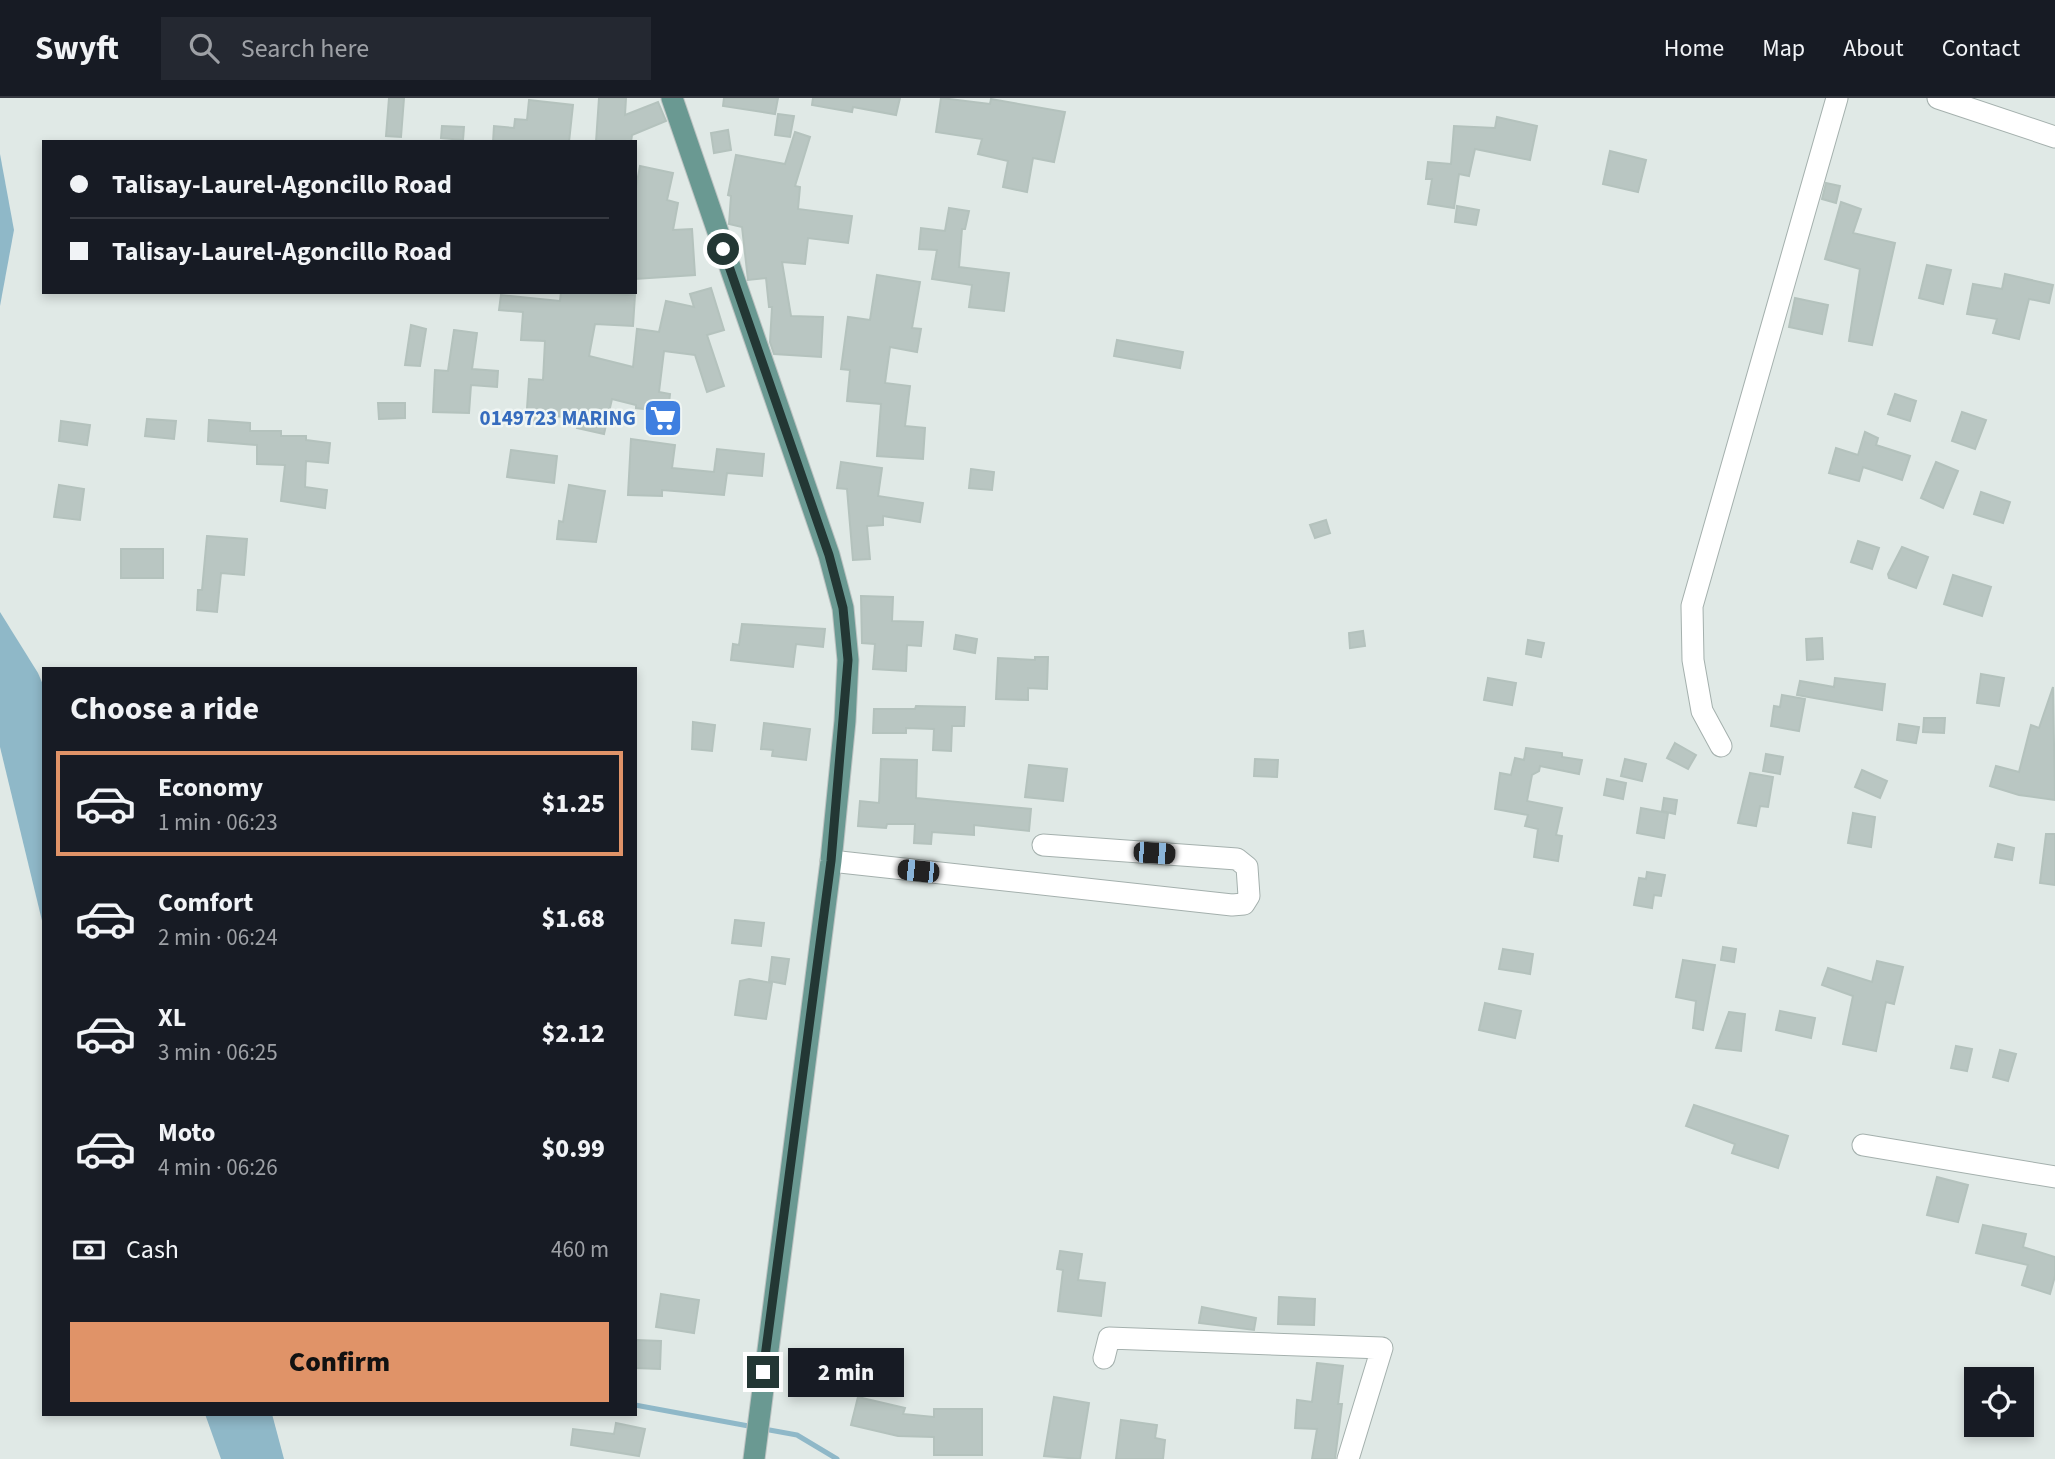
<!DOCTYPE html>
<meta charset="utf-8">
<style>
body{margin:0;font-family:"Source Sans 3",sans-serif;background:#242831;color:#f1f3f6;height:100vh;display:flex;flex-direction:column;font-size:26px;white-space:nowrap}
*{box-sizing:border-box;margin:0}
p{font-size:23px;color:#9ea1a6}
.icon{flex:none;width:38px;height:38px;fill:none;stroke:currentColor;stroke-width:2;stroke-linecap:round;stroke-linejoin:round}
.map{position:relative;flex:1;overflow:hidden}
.drawer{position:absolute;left:42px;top:569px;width:595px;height:749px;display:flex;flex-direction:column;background:#171b24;border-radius:0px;box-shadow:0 4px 10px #0003}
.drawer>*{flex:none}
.top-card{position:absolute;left:42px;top:42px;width:595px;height:154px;border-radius:0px;box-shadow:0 4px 10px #0003;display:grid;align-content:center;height:154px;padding:0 28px;background:#171b24}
.tools{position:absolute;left:1964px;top:1269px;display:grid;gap:14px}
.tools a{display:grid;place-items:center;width:70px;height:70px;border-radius:0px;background:#171b24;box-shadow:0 4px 10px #0003;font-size:35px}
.end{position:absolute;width:32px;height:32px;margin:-16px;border:9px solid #233734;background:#fff;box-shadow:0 0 0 4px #fff}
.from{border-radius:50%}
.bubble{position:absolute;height:49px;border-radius:0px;background:#171b24;box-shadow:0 4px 10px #0003;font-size:23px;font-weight:800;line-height:49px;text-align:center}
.car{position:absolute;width:21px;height:42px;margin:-21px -10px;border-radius:9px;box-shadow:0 0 5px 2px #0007;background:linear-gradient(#222 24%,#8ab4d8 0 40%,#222 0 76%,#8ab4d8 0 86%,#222 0)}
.top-card b{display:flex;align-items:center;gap:24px;height:66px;font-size:26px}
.top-card b+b{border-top:2px solid #363941}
.top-card i{width:18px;height:18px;background:#f1f3f6}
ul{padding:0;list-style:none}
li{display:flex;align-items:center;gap:21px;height:105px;margin:0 14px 10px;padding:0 14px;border:4px solid transparent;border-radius:0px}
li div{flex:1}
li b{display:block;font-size:26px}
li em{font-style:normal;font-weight:800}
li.active{border-color:#e09368}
li>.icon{width:63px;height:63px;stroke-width:1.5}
h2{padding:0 28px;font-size:32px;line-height:84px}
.pay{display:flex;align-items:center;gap:18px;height:77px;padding:0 28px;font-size:26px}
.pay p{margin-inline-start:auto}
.button{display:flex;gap:14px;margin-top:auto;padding:14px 28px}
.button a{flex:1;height:80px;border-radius:0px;background:#e09368;color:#111;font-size:28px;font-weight:800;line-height:80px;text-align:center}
header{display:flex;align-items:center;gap:42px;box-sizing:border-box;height:98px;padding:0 35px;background:#171b24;border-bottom:2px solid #363941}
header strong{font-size:33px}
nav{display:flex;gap:38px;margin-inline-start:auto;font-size:24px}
.search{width:490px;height:63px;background:#242831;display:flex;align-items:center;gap:18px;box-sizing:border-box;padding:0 24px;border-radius:0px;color:#9ea1a6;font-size:26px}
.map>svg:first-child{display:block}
.water{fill:#8fb8c8}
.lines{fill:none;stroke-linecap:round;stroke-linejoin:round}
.stream{stroke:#8fb8c8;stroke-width:5}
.building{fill:#b9c6c2;stroke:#b4c2bd;stroke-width:2}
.minor-casing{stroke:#a4b0ad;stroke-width:23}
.major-casing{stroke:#bdc3c2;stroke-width:23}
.minor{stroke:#fff;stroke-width:21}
.major{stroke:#6a9992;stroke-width:21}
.route{stroke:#233734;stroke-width:9}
.labels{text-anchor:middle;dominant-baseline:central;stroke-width:5;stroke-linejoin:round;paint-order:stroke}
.shop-label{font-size:21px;font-weight:bold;fill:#366cbe;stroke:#f0f6f4;text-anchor:end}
</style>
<header>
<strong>Swyft</strong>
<div class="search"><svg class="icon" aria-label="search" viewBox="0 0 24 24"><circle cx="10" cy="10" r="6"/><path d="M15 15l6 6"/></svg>Search here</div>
<nav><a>Home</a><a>Map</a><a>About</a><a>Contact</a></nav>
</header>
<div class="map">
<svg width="2055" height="1361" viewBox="0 0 2055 1361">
<rect width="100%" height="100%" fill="#e0e9e6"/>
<!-- water -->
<g class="water">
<polygon points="0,56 14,132 0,208"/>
<polygon points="0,514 38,575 44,589 44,831 0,649"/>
<polygon points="205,1316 272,1316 284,1361 221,1361"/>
</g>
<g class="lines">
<!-- stream -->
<g class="stream">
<polyline points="635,1307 754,1329"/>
<polyline points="764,1331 797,1337 837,1361"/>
</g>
</g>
<!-- building -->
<g class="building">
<polygon points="389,0 404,0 401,39 386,38"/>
<polygon points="599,0 626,0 625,17 658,4 666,23 632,37 631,44 596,44"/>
<polygon points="724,0 778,0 775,16 723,8"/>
<polygon points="813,0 900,0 896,17 853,9 852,14 812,7"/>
<polygon points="941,0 990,6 991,1 1065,14 1054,64 1033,60 1027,94 1003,89 1008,63 978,56 982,41 936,34"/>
<polygon points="529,2 573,7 569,44 493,44 494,28 514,30 515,21 527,22"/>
<polygon points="778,16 794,18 790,39 775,37"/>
<polygon points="1497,19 1537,28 1530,62 1475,51 1469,78 1459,76 1454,110 1428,106 1432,81 1426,81 1428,64 1451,66 1454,28 1495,30"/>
<polygon points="442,28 464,29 463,42 441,40"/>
<polygon points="728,32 731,52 714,55 711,35"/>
<polygon points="795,34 810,39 795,88 800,89 798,111 852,118 848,145 808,140 805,166 782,164 791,218 823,219 821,259 774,256 770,244 772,209 769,209 766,180 748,182 742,129 729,126 731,98 728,97 736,57 785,66"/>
<polygon points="1610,53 1646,62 1638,94 1603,86"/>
<polygon points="640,68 673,75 667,102 678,105 673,132 692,131 695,177 635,181 635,95"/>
<polygon points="1826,85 1840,88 1836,105 1822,101"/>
<polygon points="1841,104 1861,111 1853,135 1895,145 1872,247 1849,243 1860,171 1825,161"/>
<polygon points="1457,108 1479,112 1476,127 1455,124"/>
<polygon points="949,110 969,113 965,131 962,131 959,169 1009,175 1004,213 969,209 972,187 932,181 937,152 919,151 921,130 945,133"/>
<polygon points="1927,167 1951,172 1943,206 1919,200"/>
<polygon points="2005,176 2053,187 2049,205 2029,201 2019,241 1993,235 1997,221 1967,216 1973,186 2002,191"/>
<polygon points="877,177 920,184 912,230 921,231 917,254 890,249 885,285 910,288 905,328 925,330 923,361 877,358 881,306 847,303 850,272 841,271 848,219 870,222"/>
<polygon points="711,190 724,232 707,237 724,288 707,294 695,257 664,253 659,294 670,296 668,314 636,310 636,307 612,301 604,336 577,330 579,321 547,317 546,327 526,325 529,281 543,282 545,243 521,242 523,214 499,212 501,197 560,203 561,194 635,197 633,228 595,226 589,258 633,269 637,231 659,234 666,203 694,209 690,196"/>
<polygon points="1795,200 1828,207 1822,236 1789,229"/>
<polygon points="411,227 426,231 420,268 405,267"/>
<polygon points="454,232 477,235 472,271 498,273 497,289 471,287 469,315 433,314 435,272 448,273"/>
<polygon points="1117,242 1183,254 1180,270 1114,258"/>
<polygon points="1895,296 1916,303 1910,323 1888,316"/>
<polygon points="378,305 405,305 405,320 379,321"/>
<polygon points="1962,314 1986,322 1975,351 1952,343"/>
<polygon points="147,321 176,323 174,341 145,338"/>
<polygon points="209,322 250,325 250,333 281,333 281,338 306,338 306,342 330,345 328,365 306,363 305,389 327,392 325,410 281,403 285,367 257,366 257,347 208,343"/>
<polygon points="61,323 90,327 87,347 59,343"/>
<polygon points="1865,334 1878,340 1876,347 1910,358 1902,382 1863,369 1859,383 1829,375 1836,350 1858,357"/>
<polygon points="631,341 675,347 672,370 714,374 717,351 764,356 762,378 727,375 724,397 662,392 662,398 628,397"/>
<polygon points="511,352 557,358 554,385 507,379"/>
<polygon points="841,364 882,370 878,398 923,405 920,424 883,418 883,427 867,428 870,461 853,462 847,391 837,390"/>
<polygon points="1936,364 1958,373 1943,410 1921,400"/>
<polygon points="971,371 994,374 992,392 969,390"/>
<polygon points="59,387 84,391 80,422 54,419"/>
<polygon points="569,387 605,393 596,444 557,441 559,423 563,424"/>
<polygon points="1981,394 2010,404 2003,425 1974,416"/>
<polygon points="1326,422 1330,435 1315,440 1310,427"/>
<polygon points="207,438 247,441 244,477 221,475 217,514 197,512 198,492 202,492"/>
<polygon points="1858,443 1879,450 1872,471 1851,464"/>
<polygon points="1902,449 1928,459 1916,490 1889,480 1888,476"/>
<rect x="121" y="451" width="42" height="29"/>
<polygon points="1953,477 1991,489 1982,518 1944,506"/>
<polygon points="861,498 893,499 892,523 923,524 921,548 907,547 906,573 873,571 875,546 862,545"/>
<polygon points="742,526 825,531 823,549 796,546 793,569 731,562 733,546 739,547"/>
<polygon points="1363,533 1365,548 1350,550 1349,535"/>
<polygon points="956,537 977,541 975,555 954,551"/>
<polygon points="1822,540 1823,561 1807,562 1806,541"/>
<polygon points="1528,542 1544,545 1541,559 1526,556"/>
<polygon points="1035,559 1048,559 1047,591 1028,590 1028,602 996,601 998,560 1035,562"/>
<polygon points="1981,576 2004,580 1999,608 1977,605"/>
<polygon points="1488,580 1516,585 1512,607 1484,602"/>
<polygon points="1835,580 1885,586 1882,612 1797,597 1800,583 1834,589"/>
<polygon points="2053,589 2055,702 2019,697 1990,688 1996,668 2019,674 2031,627 2039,630"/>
<polygon points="1782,597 1805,601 1799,633 1771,628 1774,608 1780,609"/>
<polygon points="916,608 965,609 964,628 952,628 951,653 933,652 934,631 906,630 906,635 873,635 874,611 915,611"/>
<polygon points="1924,620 1945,620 1944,635 1923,634"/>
<polygon points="693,624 715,627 712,653 692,651"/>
<polygon points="764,625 810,631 806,662 772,658 773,652 761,651"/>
<polygon points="1899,626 1919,629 1916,645 1897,642"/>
<polygon points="1675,645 1696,657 1688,671 1667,660"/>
<polygon points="1526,650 1562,655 1562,659 1582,662 1579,676 1540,668 1539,673 1532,677 1527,703 1562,710 1556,737 1562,738 1558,763 1534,759 1538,731 1525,728 1528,717 1495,711 1500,675 1511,677 1515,660 1524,662"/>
<polygon points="1766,656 1783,659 1780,676 1763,673"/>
<polygon points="881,661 917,662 916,700 1031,711 1029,733 974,727 974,737 932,734 931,746 914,745 915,726 887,726 886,730 858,728 860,703 879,705"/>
<polygon points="1255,661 1278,662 1277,679 1254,678"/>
<polygon points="1625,661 1646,666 1642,683 1621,678"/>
<polygon points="1029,667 1067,671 1063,703 1025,699"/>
<polygon points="1862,672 1887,683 1880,700 1855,689"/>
<polygon points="1750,675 1773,679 1768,709 1760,708 1756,728 1738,725"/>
<polygon points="1607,681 1626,685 1623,701 1604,697"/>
<polygon points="1664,700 1677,702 1675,716 1662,713"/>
<polygon points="1641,710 1668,715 1664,740 1637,735"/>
<polygon points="1853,715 1875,719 1871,749 1848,745"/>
<polygon points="2046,736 2055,736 2055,787 2040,785"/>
<polygon points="1998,746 2014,750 2012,762 1995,759"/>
<polygon points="1647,774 1665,777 1661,798 1654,797 1652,810 1634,807 1639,780 1646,781"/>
<polygon points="735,822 764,825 761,848 732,845"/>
<polygon points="1723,849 1736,851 1734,864 1721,862"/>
<polygon points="1503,851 1533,856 1530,876 1499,871"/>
<polygon points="772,859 789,861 785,886 769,883"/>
<polygon points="1683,862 1715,867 1703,932 1693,930 1696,903 1676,899"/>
<polygon points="1877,863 1903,869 1894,906 1886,904 1876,953 1843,946 1853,898 1822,887 1828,870 1872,884"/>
<polygon points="749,881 772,885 766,921 735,917 740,883"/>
<polygon points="1485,905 1521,913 1515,940 1479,932"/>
<polygon points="1780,913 1815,920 1811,940 1776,932"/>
<polygon points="1729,914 1745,916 1741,953 1716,950"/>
<polygon points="1956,948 1972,951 1967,973 1951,970"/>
<polygon points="2000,952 2016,956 2008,983 1993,979"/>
<polygon points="1694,1007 1788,1038 1778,1070 1732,1055 1735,1046 1686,1028"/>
<polygon points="1937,1079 1968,1087 1958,1124 1927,1117"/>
<polygon points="1983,1127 2026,1136 2023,1149 2055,1159 2055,1178 2050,1196 2022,1187 2028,1167 1976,1155"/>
<polygon points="1060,1153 1082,1156 1078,1182 1105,1185 1101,1218 1058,1213 1063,1172 1057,1171"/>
<polygon points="661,1196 699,1202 694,1235 656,1229"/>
<polygon points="1279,1199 1315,1201 1314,1227 1278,1226"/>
<polygon points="1202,1209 1256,1220 1254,1232 1199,1225"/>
<polygon points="635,1242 661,1243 660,1271 635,1270"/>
<polygon points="1317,1265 1343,1268 1338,1306 1342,1306 1335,1361 1312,1361 1317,1331 1295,1330 1297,1302 1312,1304"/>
<polygon points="858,1299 905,1310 903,1316 934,1319 934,1311 982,1311 982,1357 934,1357 934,1339 898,1338 851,1327"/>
<polygon points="1054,1299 1089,1305 1080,1361 1044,1358"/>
<polygon points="1121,1322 1157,1327 1155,1340 1165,1342 1163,1361 1116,1361"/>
<polygon points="616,1325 645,1331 639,1358 571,1347 573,1331 614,1336"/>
</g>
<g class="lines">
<!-- minor casing -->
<g class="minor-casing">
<g id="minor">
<polyline points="1938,0 2055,39"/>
<polyline points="1721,648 1702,613 1693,562 1692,508 1837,0"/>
<polyline points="831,763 1232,807 1244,806 1249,798 1247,769 1237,761 1043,747"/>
<polyline points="1863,1047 2055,1079"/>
<polyline points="1104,1260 1109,1240 1382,1250 1348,1361"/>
</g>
</g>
<!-- major casing -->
<g class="major-casing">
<polyline id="major" points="672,0 829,457 843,510 848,562 845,623 831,763 754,1361"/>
</g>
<!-- minor -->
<use href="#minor" class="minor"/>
<!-- major -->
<use href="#major" class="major"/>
</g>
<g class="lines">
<!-- route -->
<polyline class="route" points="723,151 829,457 843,510 848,562 831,763 763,1274"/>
</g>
<!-- icons -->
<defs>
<g id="supermarket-square" transform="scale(2.0125)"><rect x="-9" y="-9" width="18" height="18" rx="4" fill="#3f7fe0" stroke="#f0f6f4"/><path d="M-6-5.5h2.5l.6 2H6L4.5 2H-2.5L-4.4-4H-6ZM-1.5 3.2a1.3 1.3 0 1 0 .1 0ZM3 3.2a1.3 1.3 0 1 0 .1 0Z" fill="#fff"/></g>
</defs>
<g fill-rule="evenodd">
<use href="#supermarket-square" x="663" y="320"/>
</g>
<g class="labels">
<!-- shop labels -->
<g class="shop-label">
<text x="636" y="320">0149723 MARING</text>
</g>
</g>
</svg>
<div class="tools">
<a><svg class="icon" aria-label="locate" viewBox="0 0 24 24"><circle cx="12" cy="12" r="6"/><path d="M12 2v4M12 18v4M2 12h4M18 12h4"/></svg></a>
</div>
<i class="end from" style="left:723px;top:151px"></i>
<i class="end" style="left:763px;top:1274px"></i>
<div class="bubble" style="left:788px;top:1250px;width:116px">2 min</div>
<i class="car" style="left:1154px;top:755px;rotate:94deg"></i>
<i class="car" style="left:918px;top:773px;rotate:276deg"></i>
<div class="top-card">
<b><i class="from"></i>Talisay-Laurel-Agoncillo Road</b>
<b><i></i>Talisay-Laurel-Agoncillo Road</b>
</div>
<section class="drawer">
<h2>Choose a ride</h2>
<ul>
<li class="active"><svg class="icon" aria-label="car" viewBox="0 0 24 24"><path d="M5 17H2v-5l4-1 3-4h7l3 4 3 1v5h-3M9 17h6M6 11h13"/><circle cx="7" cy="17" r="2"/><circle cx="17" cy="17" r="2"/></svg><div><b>Economy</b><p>1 min · 06:23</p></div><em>$1.25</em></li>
<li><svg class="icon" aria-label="car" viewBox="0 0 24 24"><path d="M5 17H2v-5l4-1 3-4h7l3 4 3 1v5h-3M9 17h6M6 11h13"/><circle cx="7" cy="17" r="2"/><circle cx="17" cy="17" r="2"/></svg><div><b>Comfort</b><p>2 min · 06:24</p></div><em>$1.68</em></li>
<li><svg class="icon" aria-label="car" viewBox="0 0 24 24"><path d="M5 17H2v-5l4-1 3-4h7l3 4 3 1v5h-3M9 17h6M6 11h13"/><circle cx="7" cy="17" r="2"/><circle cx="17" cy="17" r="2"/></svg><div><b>XL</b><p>3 min · 06:25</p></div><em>$2.12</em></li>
<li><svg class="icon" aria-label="car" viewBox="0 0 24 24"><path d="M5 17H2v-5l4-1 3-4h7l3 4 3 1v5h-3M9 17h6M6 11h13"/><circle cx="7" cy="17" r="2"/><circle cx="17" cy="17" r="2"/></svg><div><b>Moto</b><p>4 min · 06:26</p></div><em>$0.99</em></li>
</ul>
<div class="pay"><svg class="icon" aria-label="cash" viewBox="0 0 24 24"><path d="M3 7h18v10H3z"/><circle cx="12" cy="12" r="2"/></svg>Cash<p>460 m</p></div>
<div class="button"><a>Confirm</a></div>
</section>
</div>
